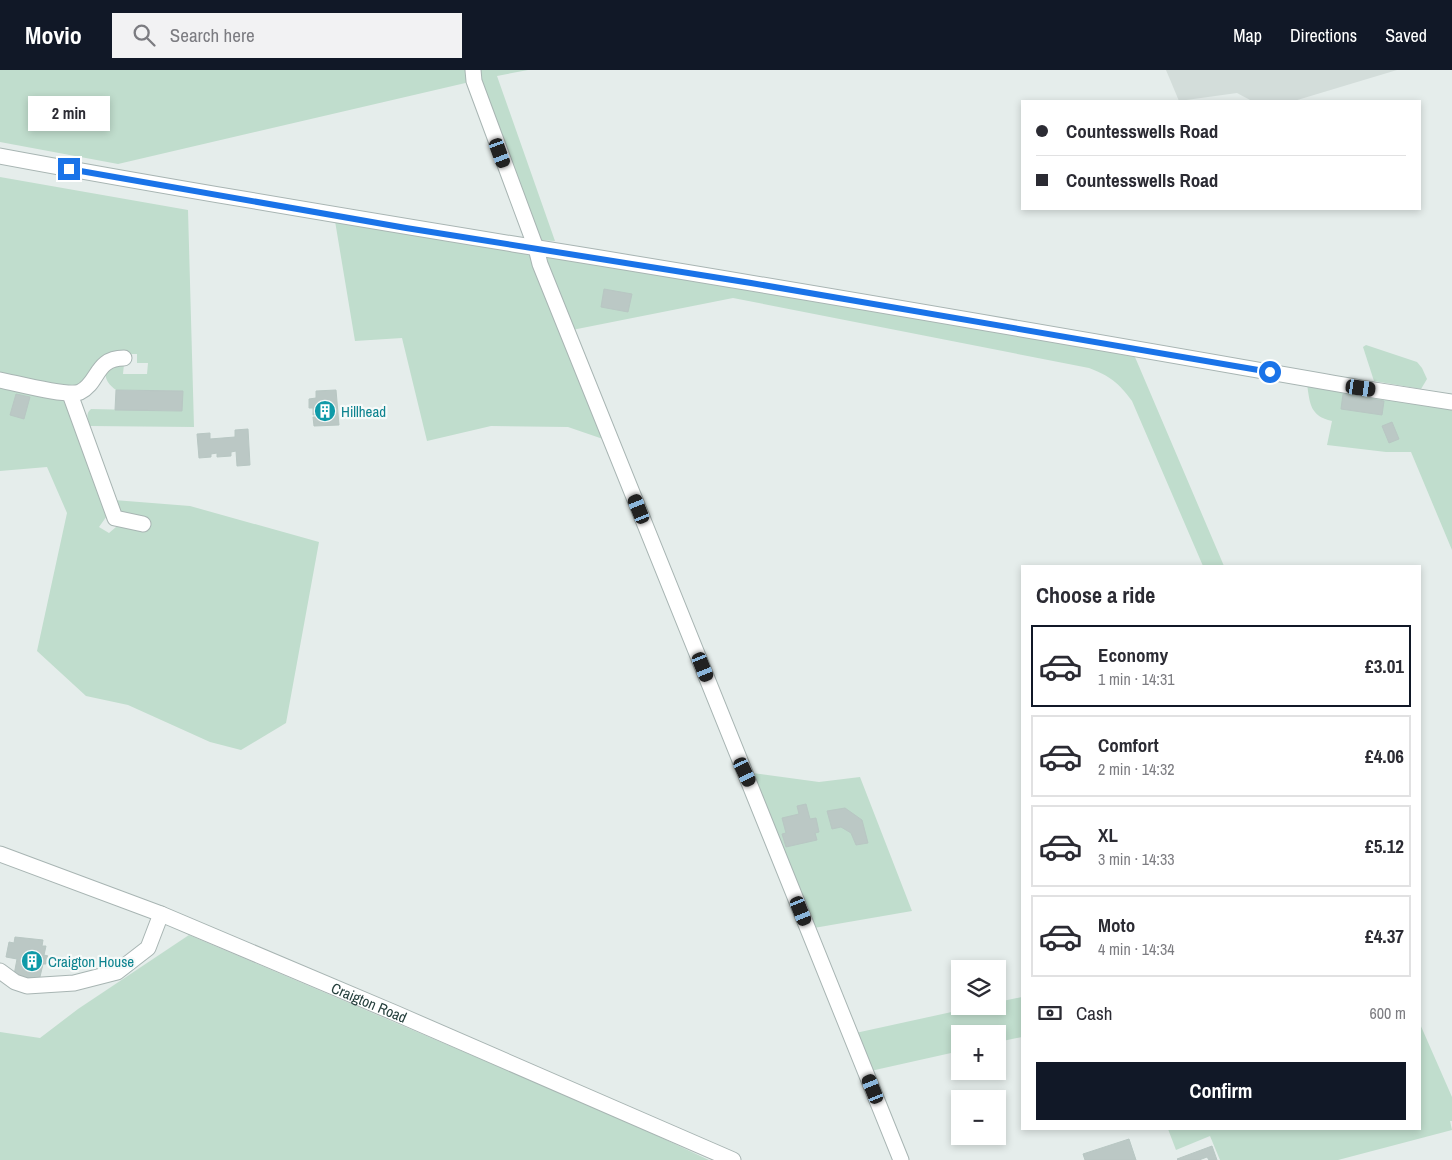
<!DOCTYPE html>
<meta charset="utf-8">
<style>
body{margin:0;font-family:"Archivo Narrow",sans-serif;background:#f2f2f3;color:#2b2b33;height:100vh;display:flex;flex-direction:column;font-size:19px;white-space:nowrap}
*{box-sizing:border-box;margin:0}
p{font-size:16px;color:#7c7c81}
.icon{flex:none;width:28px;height:28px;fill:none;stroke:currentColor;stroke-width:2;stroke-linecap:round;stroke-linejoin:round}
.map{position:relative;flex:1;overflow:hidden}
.side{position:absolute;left:1021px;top:495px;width:400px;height:565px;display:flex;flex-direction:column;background:#fff;border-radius:0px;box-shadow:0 2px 8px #0003}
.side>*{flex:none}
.banner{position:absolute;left:1021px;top:30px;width:400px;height:110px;border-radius:0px;box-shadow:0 2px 8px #0003;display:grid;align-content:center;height:110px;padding:0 15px;background:#fff}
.tools{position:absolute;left:951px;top:890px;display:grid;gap:10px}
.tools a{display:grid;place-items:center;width:55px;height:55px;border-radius:0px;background:#fff;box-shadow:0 2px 8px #0003;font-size:25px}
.end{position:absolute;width:22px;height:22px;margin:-11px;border:6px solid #1a73e8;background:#fff;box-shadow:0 0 0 2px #fff}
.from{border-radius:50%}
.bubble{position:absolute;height:35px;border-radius:0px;background:#fff;box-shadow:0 2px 8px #0003;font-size:16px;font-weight:700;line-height:35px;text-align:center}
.car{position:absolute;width:15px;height:30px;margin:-15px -8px;border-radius:6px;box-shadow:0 0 4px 1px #0007;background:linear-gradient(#222 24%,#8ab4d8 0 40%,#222 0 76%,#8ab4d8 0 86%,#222 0)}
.banner b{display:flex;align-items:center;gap:18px;height:48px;font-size:19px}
.banner b+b{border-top:1px solid #e1e1e2}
.banner i{width:12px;height:12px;background:#2b2b33}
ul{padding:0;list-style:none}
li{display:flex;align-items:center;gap:15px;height:82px;margin:0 10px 8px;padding:0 5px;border:2px solid #e1e1e2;border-radius:0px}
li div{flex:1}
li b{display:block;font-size:19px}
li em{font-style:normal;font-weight:700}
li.current{border-color:#111827}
li>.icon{width:45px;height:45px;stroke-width:1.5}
h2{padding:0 15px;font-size:22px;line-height:60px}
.pay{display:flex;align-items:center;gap:12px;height:55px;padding:0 15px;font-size:19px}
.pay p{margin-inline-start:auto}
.primary-button{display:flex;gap:10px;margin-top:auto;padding:10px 15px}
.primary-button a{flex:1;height:58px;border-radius:0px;background:#111827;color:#fff;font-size:20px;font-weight:700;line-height:58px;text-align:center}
header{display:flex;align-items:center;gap:30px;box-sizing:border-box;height:70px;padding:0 25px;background:#111827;color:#fff}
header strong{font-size:24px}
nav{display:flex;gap:28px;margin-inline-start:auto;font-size:18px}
.search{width:350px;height:45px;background:#f2f2f3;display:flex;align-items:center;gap:12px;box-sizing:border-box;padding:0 18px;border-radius:0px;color:#7c7c81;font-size:19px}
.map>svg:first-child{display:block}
.built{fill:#d3ddda}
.green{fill:#c0ddcd}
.building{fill:#bbc8c5;stroke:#b8c7c3}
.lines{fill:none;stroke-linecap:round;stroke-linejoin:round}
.minor-casing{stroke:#a8b5b3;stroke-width:17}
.minor{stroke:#fff;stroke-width:15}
.route{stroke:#1a73e8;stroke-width:6}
.labels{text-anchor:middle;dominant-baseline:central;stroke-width:4.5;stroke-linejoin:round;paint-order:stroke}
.culture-label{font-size:15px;fill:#0d838f;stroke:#f6faf9;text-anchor:start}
.street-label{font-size:15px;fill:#253f3c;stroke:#f6faf9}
</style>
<header>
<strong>Movio</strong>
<div class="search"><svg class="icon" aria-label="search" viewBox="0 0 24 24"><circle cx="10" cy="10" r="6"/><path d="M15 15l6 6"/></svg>Search here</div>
<nav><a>Map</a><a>Directions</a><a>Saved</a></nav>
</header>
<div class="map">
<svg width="1452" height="1090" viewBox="0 0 1452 1090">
<rect width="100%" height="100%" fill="#e5edeb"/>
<!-- built -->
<polygon class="built" points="1166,0 1397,0 1294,31 1252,31 1237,23 1179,31"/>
<!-- green -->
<g class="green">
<polygon points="0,0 528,0 497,6 555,171 538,170 474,11 118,94 0,72"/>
<path d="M 0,107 L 188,140 L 194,357 L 90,356 C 88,349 85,344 91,339 L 182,341 L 182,321 L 116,320 C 108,314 104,308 106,299 L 124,294 L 123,304 L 147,304 L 148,293 L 137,293 L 137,284 L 106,284 C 93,294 88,312 71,318 L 0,306 Z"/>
<path d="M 334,145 L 751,213 L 1135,287 L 1224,496 L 1203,496 L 1132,331 C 1119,313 1110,306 1089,298 L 733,228 L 567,261 L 603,369 L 568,357 L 491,356 L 427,371 L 402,268 L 355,271 Z"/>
<polygon points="1366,275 1417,292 1422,298 1427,309 1421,319 1374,311 1363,277"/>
<polygon points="0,313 67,329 109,443 99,457 109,463 116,457 120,455 119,443 114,430 190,436 319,472 286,653 241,680 210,672 128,635 86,626 37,581 67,443 47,397 0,401"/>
<path d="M 1307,314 L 1452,340 L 1452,480 L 1411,382 L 1386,382 L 1327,375 L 1332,351 C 1310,346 1310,334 1307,314 Z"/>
<polygon points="745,702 819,712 860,707 912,841 808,859"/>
<polygon points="189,865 615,1046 709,1090 0,1090 0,962 40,968 78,939"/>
<polygon points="1022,927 1022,967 998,972 998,964 960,964 960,981 866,1002 851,964 979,936 998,936 998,932"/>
<polygon points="1420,954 1452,1027 1452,1051 1450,1051 1452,1060 1338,1090 1220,1090 1210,1066 1176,1080 1168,1059 1420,1059"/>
</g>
<!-- building -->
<g class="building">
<polygon points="604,219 632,224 628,242 601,237"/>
<polygon points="116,320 183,321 182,341 115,340"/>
<polygon points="336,320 339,355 314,356 313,347 318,347 318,344 313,345 313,338 309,338 309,329 316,328 316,321"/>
<polygon points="16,324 30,327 24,349 10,345"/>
<polygon points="1343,324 1384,331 1382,345 1341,339"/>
<polygon points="1392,352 1399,369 1389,373 1382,356"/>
<polygon points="248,359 250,395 237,396 236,381 231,382 231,386 217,387 217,383 211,384 211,387 199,388 197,364 210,363 210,369 235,367 235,360"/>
<polygon points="806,734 810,749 816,748 819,762 815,763 817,770 786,777 782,764 786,763 782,748 799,744 797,736"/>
<polygon points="845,738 862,750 868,773 856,775 851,763 841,757 832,759 827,741"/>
<polygon points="15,867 43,870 42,876 46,876 44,885 48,886 46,894 43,894 39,911 22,910 22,906 14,905 17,889 6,887 9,872 14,873"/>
<polygon points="1129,1069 1136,1090 1085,1090 1083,1084"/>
<polygon points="1212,1076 1217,1090 1209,1090 1207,1087 1199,1090 1178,1090 1177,1089"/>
</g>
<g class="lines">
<!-- minor casing -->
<g class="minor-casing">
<g id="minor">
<polyline points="473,0 474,11 536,178 540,194 901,1090"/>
<path d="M 0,86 C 171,118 342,146 513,174 C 796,219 1079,269 1361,318 L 1452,332"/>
<path d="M 0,310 C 16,313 67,327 80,322 C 99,313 95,288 124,288"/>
<polyline points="70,324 115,448 143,454"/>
<path id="s1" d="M 0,784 L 161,844 L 395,943 L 733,1090"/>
<polyline points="0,901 15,912 27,916 74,913 117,902 148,878 161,844"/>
</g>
</g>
<!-- minor -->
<use href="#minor" class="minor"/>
</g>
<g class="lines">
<!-- route -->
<polyline class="route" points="69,99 406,158 751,213 1270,302"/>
</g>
<!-- icons -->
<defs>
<g id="building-disc" transform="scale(1.125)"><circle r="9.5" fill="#0f9aa8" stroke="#f6faf9"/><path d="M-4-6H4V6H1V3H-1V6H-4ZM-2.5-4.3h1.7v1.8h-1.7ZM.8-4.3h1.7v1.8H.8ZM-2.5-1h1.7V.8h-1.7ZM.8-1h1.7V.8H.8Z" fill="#fff"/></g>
</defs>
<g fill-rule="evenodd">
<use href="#building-disc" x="325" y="341"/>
<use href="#building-disc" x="32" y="891"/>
</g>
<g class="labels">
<!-- culture labels -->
<g class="culture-label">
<text x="341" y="341">Hillhead</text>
<text x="48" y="891">Craigton House</text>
</g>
<!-- street labels -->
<g class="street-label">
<text stroke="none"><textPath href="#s1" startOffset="398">Craigton Road</textPath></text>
</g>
</g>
</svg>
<div class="tools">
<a><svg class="icon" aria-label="layers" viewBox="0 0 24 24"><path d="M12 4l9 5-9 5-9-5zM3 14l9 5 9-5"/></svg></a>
<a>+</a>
<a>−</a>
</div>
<i class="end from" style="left:1270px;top:302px"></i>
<i class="end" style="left:69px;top:99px"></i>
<div class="bubble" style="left:28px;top:26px;width:82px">2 min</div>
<i class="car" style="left:500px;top:83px;rotate:160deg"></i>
<i class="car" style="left:1361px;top:318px;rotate:98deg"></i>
<i class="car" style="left:639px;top:439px;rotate:338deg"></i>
<i class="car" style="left:703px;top:597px;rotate:158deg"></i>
<i class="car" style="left:745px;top:702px;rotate:155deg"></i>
<i class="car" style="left:801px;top:841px;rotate:158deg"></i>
<i class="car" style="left:873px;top:1019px;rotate:338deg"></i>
<div class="banner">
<b><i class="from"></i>Countesswells Road</b>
<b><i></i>Countesswells Road</b>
</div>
<section class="side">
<h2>Choose a ride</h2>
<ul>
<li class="current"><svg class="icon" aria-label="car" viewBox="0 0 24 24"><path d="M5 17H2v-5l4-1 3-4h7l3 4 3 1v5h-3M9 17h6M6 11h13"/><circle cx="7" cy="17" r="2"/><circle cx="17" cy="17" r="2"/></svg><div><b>Economy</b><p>1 min · 14:31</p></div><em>£3.01</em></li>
<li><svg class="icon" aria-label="car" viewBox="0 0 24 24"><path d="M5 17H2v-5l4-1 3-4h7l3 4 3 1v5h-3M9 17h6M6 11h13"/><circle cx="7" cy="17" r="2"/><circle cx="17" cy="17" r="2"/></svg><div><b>Comfort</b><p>2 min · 14:32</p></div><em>£4.06</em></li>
<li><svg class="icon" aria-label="car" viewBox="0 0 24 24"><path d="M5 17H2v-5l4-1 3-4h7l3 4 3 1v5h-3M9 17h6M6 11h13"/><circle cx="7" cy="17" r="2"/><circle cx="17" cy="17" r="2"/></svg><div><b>XL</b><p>3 min · 14:33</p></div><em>£5.12</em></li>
<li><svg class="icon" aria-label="car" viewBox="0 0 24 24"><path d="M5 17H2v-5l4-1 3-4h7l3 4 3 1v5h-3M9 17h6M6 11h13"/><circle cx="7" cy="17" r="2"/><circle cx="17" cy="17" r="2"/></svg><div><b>Moto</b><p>4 min · 14:34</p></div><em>£4.37</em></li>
</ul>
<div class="pay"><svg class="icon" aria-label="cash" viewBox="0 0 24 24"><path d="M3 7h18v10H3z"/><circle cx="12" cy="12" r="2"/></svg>Cash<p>600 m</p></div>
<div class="primary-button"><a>Confirm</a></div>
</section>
</div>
